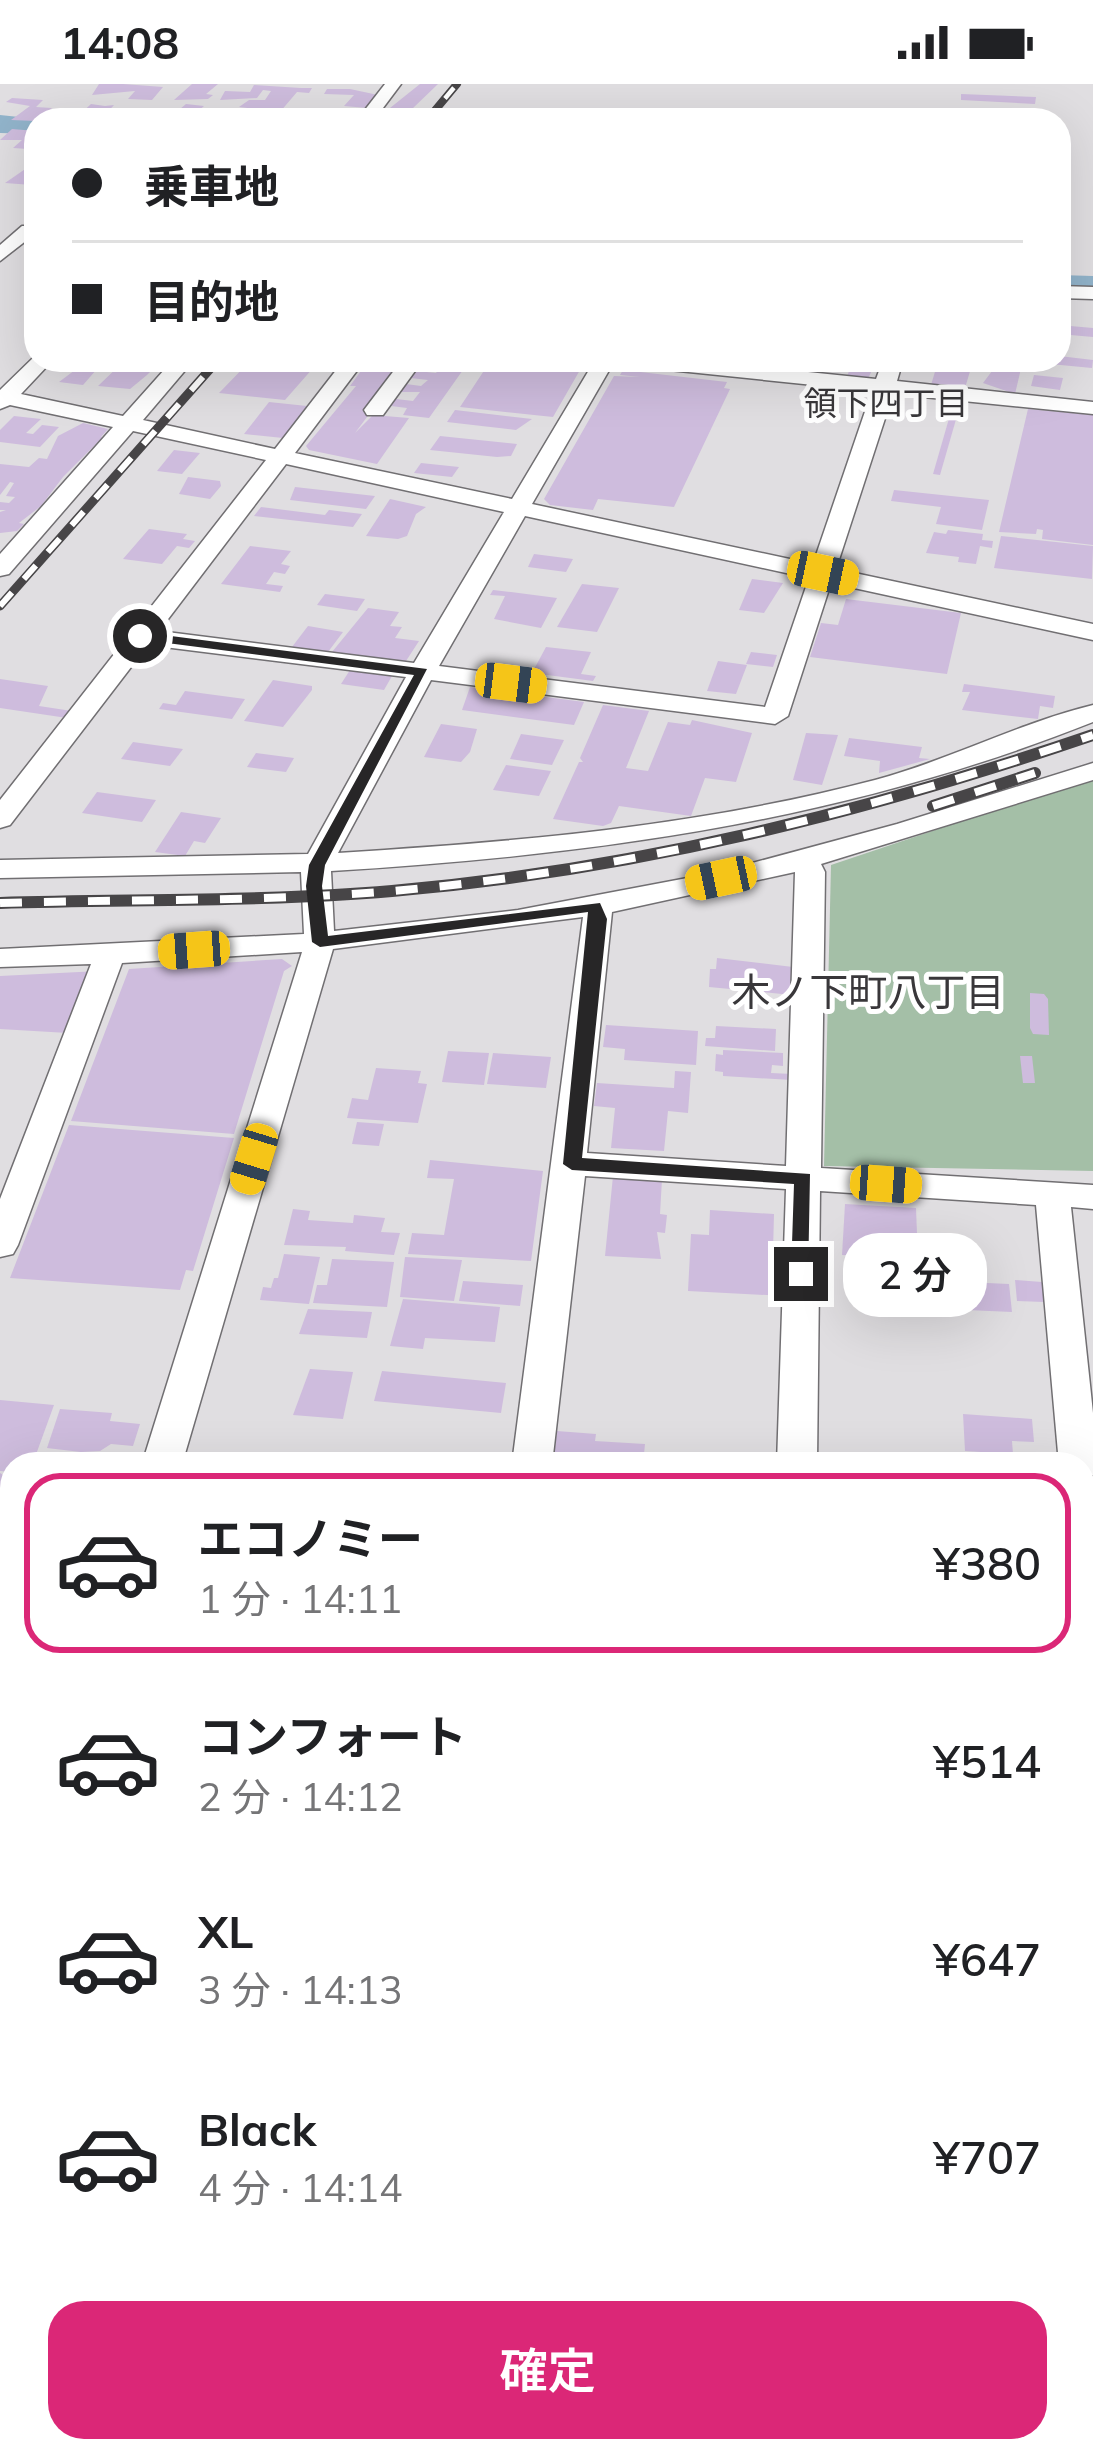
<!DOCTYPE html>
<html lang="ja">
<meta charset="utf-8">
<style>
body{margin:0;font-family:Mulish,"Noto Sans JP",sans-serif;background:#f2f2f2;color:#202124;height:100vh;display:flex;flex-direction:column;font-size:45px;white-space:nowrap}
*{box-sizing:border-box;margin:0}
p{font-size:39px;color:#757577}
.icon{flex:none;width:66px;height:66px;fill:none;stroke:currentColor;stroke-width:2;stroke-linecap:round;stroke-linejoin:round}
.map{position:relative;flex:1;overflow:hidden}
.panel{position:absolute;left:0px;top:1368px;width:1095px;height:1011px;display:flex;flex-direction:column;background:#fff;border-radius:36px 36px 0 0;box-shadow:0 12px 48px #0002}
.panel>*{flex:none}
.top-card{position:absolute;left:24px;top:24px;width:1047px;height:264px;border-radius:36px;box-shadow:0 12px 48px #0002;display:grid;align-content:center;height:264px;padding:0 48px;background:#fff}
.end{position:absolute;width:54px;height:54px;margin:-27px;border:15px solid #272627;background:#fff;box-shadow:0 0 0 6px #fff}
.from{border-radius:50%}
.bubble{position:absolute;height:84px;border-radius:36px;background:#fff;box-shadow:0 12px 48px #0002;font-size:39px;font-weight:600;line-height:84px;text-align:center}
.car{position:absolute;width:36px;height:72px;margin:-36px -18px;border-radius:15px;box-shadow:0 0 9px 3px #0007;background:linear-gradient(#f5c518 24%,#345 0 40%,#f5c518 0 76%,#345 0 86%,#f5c518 0)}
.top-card b{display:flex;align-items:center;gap:42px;height:114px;font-size:45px}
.top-card b+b{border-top:3px solid #e0e0e0}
.top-card i{width:30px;height:30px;background:#202124}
ul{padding:21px 0 0;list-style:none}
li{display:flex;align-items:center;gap:36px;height:180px;margin:0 24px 18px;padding:0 24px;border:6px solid transparent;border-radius:36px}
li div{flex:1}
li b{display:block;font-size:45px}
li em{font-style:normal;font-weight:600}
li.on{border-color:#db2777}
li>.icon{width:108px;height:108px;stroke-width:1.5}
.primary-button{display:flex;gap:24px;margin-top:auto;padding:24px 48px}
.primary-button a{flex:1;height:138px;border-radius:36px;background:#db2777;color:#fff;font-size:48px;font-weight:600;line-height:138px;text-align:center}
.status{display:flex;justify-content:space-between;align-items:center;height:84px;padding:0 60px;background:#fff;direction:ltr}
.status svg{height:33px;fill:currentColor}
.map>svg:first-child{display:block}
.green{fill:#a4bfa7}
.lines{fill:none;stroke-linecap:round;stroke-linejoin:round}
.river{fill:#91b3ca;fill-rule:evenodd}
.building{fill:#cebcdd}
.minor-casing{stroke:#716f72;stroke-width:3}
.highway-casing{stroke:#716f72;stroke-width:3}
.minor{fill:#fff;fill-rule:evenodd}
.highway{fill:#fff;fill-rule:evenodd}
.rail-far2-casing{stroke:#474547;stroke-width:8}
.rail-far1-casing{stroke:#474547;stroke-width:9}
.rail-casing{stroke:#474547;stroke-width:12}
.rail-far2{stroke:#fff;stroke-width:4.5;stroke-dasharray:14;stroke-linecap:butt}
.rail-far1{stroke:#fff;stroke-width:6;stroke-dasharray:18;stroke-linecap:butt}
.rail{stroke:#fff;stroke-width:8;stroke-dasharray:22;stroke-linecap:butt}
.route{fill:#272627}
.labels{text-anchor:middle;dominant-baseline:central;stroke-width:10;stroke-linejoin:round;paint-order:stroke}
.far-neighbourhood-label{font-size:33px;fill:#39373a;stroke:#fff}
.neighbourhood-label{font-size:39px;fill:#39373a;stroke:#fff}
</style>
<div class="status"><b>14:08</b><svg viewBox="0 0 49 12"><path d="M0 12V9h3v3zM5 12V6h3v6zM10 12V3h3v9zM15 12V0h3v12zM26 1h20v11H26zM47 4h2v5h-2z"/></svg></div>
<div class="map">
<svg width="1093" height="2378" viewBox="0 0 1093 2378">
<rect width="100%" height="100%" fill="#e0dee1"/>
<!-- green -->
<polygon class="green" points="1093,693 1093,1087 824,1082 831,781"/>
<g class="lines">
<!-- river -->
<g class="river">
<polygon points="0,31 47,36 36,36 36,50 0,49"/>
<polygon points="1059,191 1093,192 1093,212 1059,211"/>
</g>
</g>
<!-- building -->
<g class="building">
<polygon points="99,0 123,0 163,3 152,16 128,15 135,7 92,11"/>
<polygon points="192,0 218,0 206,10 213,11 208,15 174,16"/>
<polygon points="420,0 438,0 412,25 390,24"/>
<polygon points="254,1 301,4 312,4 309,9 297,8 280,28 239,23 249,16 265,16 271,7 263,6 257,14 220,16 225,7 250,8"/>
<polygon points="327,5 350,5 378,11 367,24 344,22 354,11 324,10"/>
<polygon points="961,10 1036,13 1035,20 961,16"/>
<polygon points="12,14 43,16 36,23 52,24 35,37 11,36 30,22 6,18"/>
<polygon points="91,20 105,22 114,21 100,36 75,35"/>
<polygon points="186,20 204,22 187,36 167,36"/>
<polygon points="215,25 239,28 261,30 254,36 200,36"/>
<polygon points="12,45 36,47 31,57 36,58 28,65 13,64 22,56 0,56"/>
<polygon points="31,81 36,82 32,101 5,99"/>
<polygon points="1059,241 1093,244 1093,253 1059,250"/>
<polygon points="1059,272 1093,276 1092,284 1050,280"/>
<polygon points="125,276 156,276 142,286 151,287 147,291 130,305 98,302"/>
<polygon points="251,276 309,276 305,280 314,283 285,316 219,309"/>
<polygon points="369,276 403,276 363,328 370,329 355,349 373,331 409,334 377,380 309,366 306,362 356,302 350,302"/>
<polygon points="446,276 470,276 429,334 403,331 407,324 391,322 396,315 413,317 420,308 400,308 406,300 421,302 428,296 411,294 417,287 436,289"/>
<polygon points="491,276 568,287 573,278 584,279 553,333 460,323"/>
<polygon points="854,276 876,277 868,295 847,292"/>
<polygon points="921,276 962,276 959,284 965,285 968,277 978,278 971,284 965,304 931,301 937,281"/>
<polygon points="990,276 1023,276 1015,310 983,299 992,287 984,285"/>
<polygon points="79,283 97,285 83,301 59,298"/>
<polygon points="623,286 727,298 724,304 730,305 674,423 598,415 593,426 550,421 544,415 614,292 640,293 620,291"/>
<polygon points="1034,291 1063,294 1060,306 1031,302"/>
<polygon points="269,318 307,322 283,354 244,350"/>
<polygon points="1028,325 1093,331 1093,461 1042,455 1043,446 1037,445 1036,450 999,448"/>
<polygon points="455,326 532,335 516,346 447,338"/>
<polygon points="950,331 957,332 940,391 933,390"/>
<polygon points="14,332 41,335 26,349 33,350 42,341 59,343 40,363 0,358 0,346"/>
<polygon points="83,339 108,345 101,353 110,354 99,357 63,393 41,422 19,439 24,440 17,447 0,449 0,428 6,426 0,426 0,418 9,419 15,413 6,412 14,399 10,398 0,411 0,380 29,383 39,374 47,375 58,352"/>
<polygon points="440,352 517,360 511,372 497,373 430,366"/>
<polygon points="174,366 200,369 182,390 157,387"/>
<polygon points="421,379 459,383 452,393 414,389"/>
<polygon points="188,393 220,397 221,402 210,415 179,410"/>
<polygon points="295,403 375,412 366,425 290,416"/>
<polygon points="894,406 989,416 982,446 936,440 941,423 891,417"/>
<polygon points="390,415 426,423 416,430 407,452 398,455 366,452"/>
<polygon points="261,423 325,431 329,426 362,430 353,443 254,432"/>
<polygon points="149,445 187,450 183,455 195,457 189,464 177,462 162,480 123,475"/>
<polygon points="948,446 983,450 982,456 993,457 992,464 980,462 976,480 958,478 959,473 926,469 934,448 946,450"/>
<polygon points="1001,452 1093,462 1092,495 994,484"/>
<polygon points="250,462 291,467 281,480 290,482 285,490 274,488 266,500 283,502 280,508 221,500"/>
<polygon points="534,470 573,475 566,488 528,483"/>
<polygon points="752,495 783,499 764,529 739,526"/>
<polygon points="582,500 619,504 597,548 557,543"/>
<polygon points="493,506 511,508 557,514 541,544 494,535 505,512 490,511"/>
<polygon points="325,510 365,515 357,527 317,521"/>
<polygon points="846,515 961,529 947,590 810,573 821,539 838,541"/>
<polygon points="368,524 399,528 390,542 402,543 395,554 419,557 406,577 332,568"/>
<polygon points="308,542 343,548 328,568 292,563"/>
<polygon points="546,563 591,568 581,590 596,592 593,597 532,589"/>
<polygon points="751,568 777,571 773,583 746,580"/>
<polygon points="718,577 747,581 736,610 707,607"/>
<polygon points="350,586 392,592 384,606 341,600"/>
<polygon points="0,595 48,602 39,622 72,627 67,634 0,624"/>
<polygon points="273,596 312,602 312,606 283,643 244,637"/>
<polygon points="964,600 1055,612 1053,624 1040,622 1038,635 962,626 970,608 962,608"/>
<polygon points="470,603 584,618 574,641 462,626"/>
<polygon points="185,607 245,615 232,635 159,625 163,619 176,621"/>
<polygon points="603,621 649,627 626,684 648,687 668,638 690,641 692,636 752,649 736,698 705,694 691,732 619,722 611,739 603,742 553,735 579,678 583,678 580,674"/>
<polygon points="441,640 477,645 470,668 461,678 424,673"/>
<polygon points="806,649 838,651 822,701 793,696"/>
<polygon points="521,650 564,656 552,681 510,675"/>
<polygon points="849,654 922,663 919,674 930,675 879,689 880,677 844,672"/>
<polygon points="133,658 183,665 170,682 121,675"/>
<polygon points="256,669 294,674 286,688 247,683"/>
<polygon points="506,681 551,687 539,712 493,706"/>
<polygon points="97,708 156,716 142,738 82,729"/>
<polygon points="181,728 221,734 205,759 194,757 185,772 155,768"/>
<polygon points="717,874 793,883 792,911 709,903 710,885 716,885"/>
<polygon points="282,875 292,882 284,887 234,1050 71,1037 129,885"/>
<polygon points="99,887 68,949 0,945 0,892"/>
<polygon points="1030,909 1044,910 1048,915 1049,951 1033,950 1030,944"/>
<polygon points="606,941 698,947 696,981 624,976 625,965 603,963"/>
<polygon points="716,942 776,945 775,967 705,962 706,954 715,954"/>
<polygon points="723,966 783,969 783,982 772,981 771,989 792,990 792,996 723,992 723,988 715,987 716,970 723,971"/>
<polygon points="448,967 489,969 484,1001 442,998"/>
<polygon points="493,969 551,973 546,1004 487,1000"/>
<polygon points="1020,972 1032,972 1035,999 1023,999"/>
<polygon points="376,984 421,987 418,999 427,1000 418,1039 347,1034 352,1014 368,1016"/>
<polygon points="675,987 691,988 688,1029 668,1027 664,1067 611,1064 615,1024 594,1022 597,999 674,1004"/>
<polygon points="357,1038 384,1040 379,1062 352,1060"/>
<polygon points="69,1041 234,1054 193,1187 186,1186 180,1206 10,1194"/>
<polygon points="430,1076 543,1087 531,1177 408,1170 412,1149 444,1151 454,1095 427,1094"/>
<polygon points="613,1092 662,1095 660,1130 667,1131 665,1149 657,1148 661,1175 605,1172"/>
<polygon points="845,1120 916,1124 918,1175 842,1171"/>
<polygon points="293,1125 310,1127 308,1136 353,1139 354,1131 385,1134 381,1148 400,1149 394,1171 345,1167 346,1163 284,1161"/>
<polygon points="710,1126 774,1130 773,1168 785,1169 785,1212 688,1207 691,1150 709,1151"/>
<polygon points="284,1170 320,1173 309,1220 260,1216 263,1203 271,1204 274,1194 278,1194"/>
<polygon points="405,1173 462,1176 454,1217 400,1213"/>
<polygon points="332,1175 394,1178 387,1223 313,1219 317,1201 327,1201"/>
<polygon points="1015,1196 1042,1198 1044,1218 1017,1217"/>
<polygon points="463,1197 523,1201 520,1222 459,1217"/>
<polygon points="965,1198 1009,1200 1012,1228 967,1226"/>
<polygon points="403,1215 500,1223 495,1258 425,1254 423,1265 390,1262"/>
<polygon points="308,1225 372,1228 367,1254 299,1250"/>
<polygon points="310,1285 353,1288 343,1335 293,1331"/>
<polygon points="382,1287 506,1299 501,1329 374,1317"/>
<polygon points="0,1316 54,1321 34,1376 12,1380 12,1388 0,1387"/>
<polygon points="60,1325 112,1329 110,1337 140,1340 133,1362 111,1360 100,1367 81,1368 47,1364"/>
<polygon points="963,1330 1032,1335 1034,1358 1012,1357 1013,1370 965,1367"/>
<polygon points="557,1347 596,1350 595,1357 645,1360 643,1380 553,1380"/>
<polygon points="871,1371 926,1375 926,1380 871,1380"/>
<polygon points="0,1389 12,1396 12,1434 0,1433"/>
<polygon points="0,1654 12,1655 12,1707 0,1706"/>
<polygon points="12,1877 12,1931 0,1929 0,1913"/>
<polygon points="1083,2044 1093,2045 1093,2078 1083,2077"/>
<polygon points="1083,2090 1093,2091 1093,2378 995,2378 994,2367 1083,2367"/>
<polygon points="310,2367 393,2367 391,2378 308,2378"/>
</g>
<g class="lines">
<!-- minor casing -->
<g class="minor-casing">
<g id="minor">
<polygon points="385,0 401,0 374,36 357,36"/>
<polygon points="22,142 36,142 36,149 0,177 0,161"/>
<polygon points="1059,202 1093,203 1093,215 1059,214"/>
<path d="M 36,271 L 36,276 L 53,276 L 21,310 L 123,332 L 173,276 L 194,276 L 143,336 L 275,365 L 344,276 L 365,276 L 295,369 L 512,415 L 595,276 L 615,276 L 532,420 L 813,480 L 872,307 L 630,282 L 620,276 L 691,276 L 876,295 L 883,276 L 903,276 L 897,297 L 1093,318 L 1093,330 L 893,310 L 836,485 L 1093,540 L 1093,556 L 831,499 L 788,632 L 775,640 L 431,596 L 338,769 C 518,758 700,742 875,696 C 950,676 1019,639 1093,621 L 1093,638 C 844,737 596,771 331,787 L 334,847 L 518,826 L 719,788 L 897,740 L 1093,679 L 1093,696 L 821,780 L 825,788 L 821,1084 L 1093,1101 L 1093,1125 L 1071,1123 L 1093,1329 L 1093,1391 L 1083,1394 L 1083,1380 L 1059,1380 L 1036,1121 L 820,1107 L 817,1380 L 777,1380 L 786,1105 L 585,1092 L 552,1380 L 512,1380 L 583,833 L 333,865 L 182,1380 L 142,1380 L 302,868 L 122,879 L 18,1161 L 13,1170 L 0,1173 L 0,1115 L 91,880 L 0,883 L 0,865 L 304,850 L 301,788 L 0,794 L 0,776 L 308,770 L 406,593 L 148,561 L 10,741 L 0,744 L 0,716 L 266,376 L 133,347 L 9,490 L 0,492 L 0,470 L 113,343 L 10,321 L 0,325 L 0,306 ZM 286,380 L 504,428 L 414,579 L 159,547 ZM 525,432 L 809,494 L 765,623 L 439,582 ZM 795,788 L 786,1082 L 587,1069 L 612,828 Z"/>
<polygon points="402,276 423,276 383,331 367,331 364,326"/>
<polygon points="1083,1401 1093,1405 1093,1532 1083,1528"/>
<polygon points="0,1446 12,1447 12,1479 0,1478"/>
<polygon points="0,1606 12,1607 12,1643 0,1642"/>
<polygon points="147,2367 203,2367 201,2378 145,2378"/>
<rect x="751" y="2367" width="56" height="11"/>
</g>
</g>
<!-- highway casing -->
<g class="highway-casing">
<g id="highway">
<polygon points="0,1489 12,1490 12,1538 0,1537"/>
<polygon points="0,1547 12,1548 12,1598 0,1597"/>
<polygon points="1083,1568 1093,1569 1093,1619 1083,1618"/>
<polygon points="1083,1631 1093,1632 1093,1686 1083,1685"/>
</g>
</g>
<!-- minor -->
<use href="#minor" class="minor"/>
<!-- highway -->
<use href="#highway" class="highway"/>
<!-- rail-far2 casing -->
<g class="rail-far2-casing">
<polyline id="rail-far2" points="427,36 457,0"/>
</g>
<!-- rail-far1 casing -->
<g class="rail-far1-casing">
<polyline id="rail-far1" points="0,522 218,276"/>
</g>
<!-- rail casing -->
<g class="rail-casing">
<g id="rail">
<polyline points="933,722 1035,689"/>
<path d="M 0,819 C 130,815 262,818 392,807 C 634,786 864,729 1093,651"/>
</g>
</g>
<!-- rail-far2 -->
<use href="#rail-far2" class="rail-far2"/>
<!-- rail-far1 -->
<use href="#rail-far1" class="rail-far1"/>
<!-- rail -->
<use href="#rail" class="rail"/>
</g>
<!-- route -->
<polygon class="route" points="140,548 427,585 325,781 322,802 328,852 600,819 607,835 582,1074 810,1090 808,1195 794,1195 791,1190 794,1100 572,1086 563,1080 588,828 320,863 312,858 306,802 309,781 414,591 136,555"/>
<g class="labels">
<!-- far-neighbourhood labels -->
<g class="far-neighbourhood-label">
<text x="886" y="318">領下四丁目</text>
</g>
<!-- neighbourhood labels -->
<g class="neighbourhood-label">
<text x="868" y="907">木ノ下町八丁目</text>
</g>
</g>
</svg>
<i class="end from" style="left:140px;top:552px"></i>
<i class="end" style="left:801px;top:1190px"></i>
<div class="bubble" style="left:843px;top:1149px;width:144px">2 分</div>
<i class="car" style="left:823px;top:489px;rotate:102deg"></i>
<i class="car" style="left:511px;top:599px;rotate:97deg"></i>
<i class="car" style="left:721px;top:794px;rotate:258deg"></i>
<i class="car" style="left:194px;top:866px;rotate:266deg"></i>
<i class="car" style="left:254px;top:1075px;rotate:197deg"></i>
<i class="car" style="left:886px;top:1100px;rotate:94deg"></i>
<div class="top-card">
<b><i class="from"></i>乗車地</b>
<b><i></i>目的地</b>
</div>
<section class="panel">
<ul>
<li class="on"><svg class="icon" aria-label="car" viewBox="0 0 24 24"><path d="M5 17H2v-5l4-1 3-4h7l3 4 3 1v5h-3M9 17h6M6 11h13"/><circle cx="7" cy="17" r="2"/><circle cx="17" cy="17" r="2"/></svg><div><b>エコノミー</b><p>1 分 · 14:11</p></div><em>¥380</em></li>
<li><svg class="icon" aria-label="car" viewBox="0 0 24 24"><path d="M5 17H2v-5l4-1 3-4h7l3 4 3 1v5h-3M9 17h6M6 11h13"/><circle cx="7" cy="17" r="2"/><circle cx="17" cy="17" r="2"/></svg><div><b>コンフォート</b><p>2 分 · 14:12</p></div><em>¥514</em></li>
<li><svg class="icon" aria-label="car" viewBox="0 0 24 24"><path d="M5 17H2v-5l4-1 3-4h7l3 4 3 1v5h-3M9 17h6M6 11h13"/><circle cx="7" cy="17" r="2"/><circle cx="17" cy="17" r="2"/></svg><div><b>XL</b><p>3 分 · 14:13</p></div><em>¥647</em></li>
<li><svg class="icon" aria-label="car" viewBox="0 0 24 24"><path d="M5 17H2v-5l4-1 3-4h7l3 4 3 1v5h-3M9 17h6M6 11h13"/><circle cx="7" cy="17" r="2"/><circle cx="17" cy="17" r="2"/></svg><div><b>Black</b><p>4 分 · 14:14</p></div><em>¥707</em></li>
</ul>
<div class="primary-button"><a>確定</a></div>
</section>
</div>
